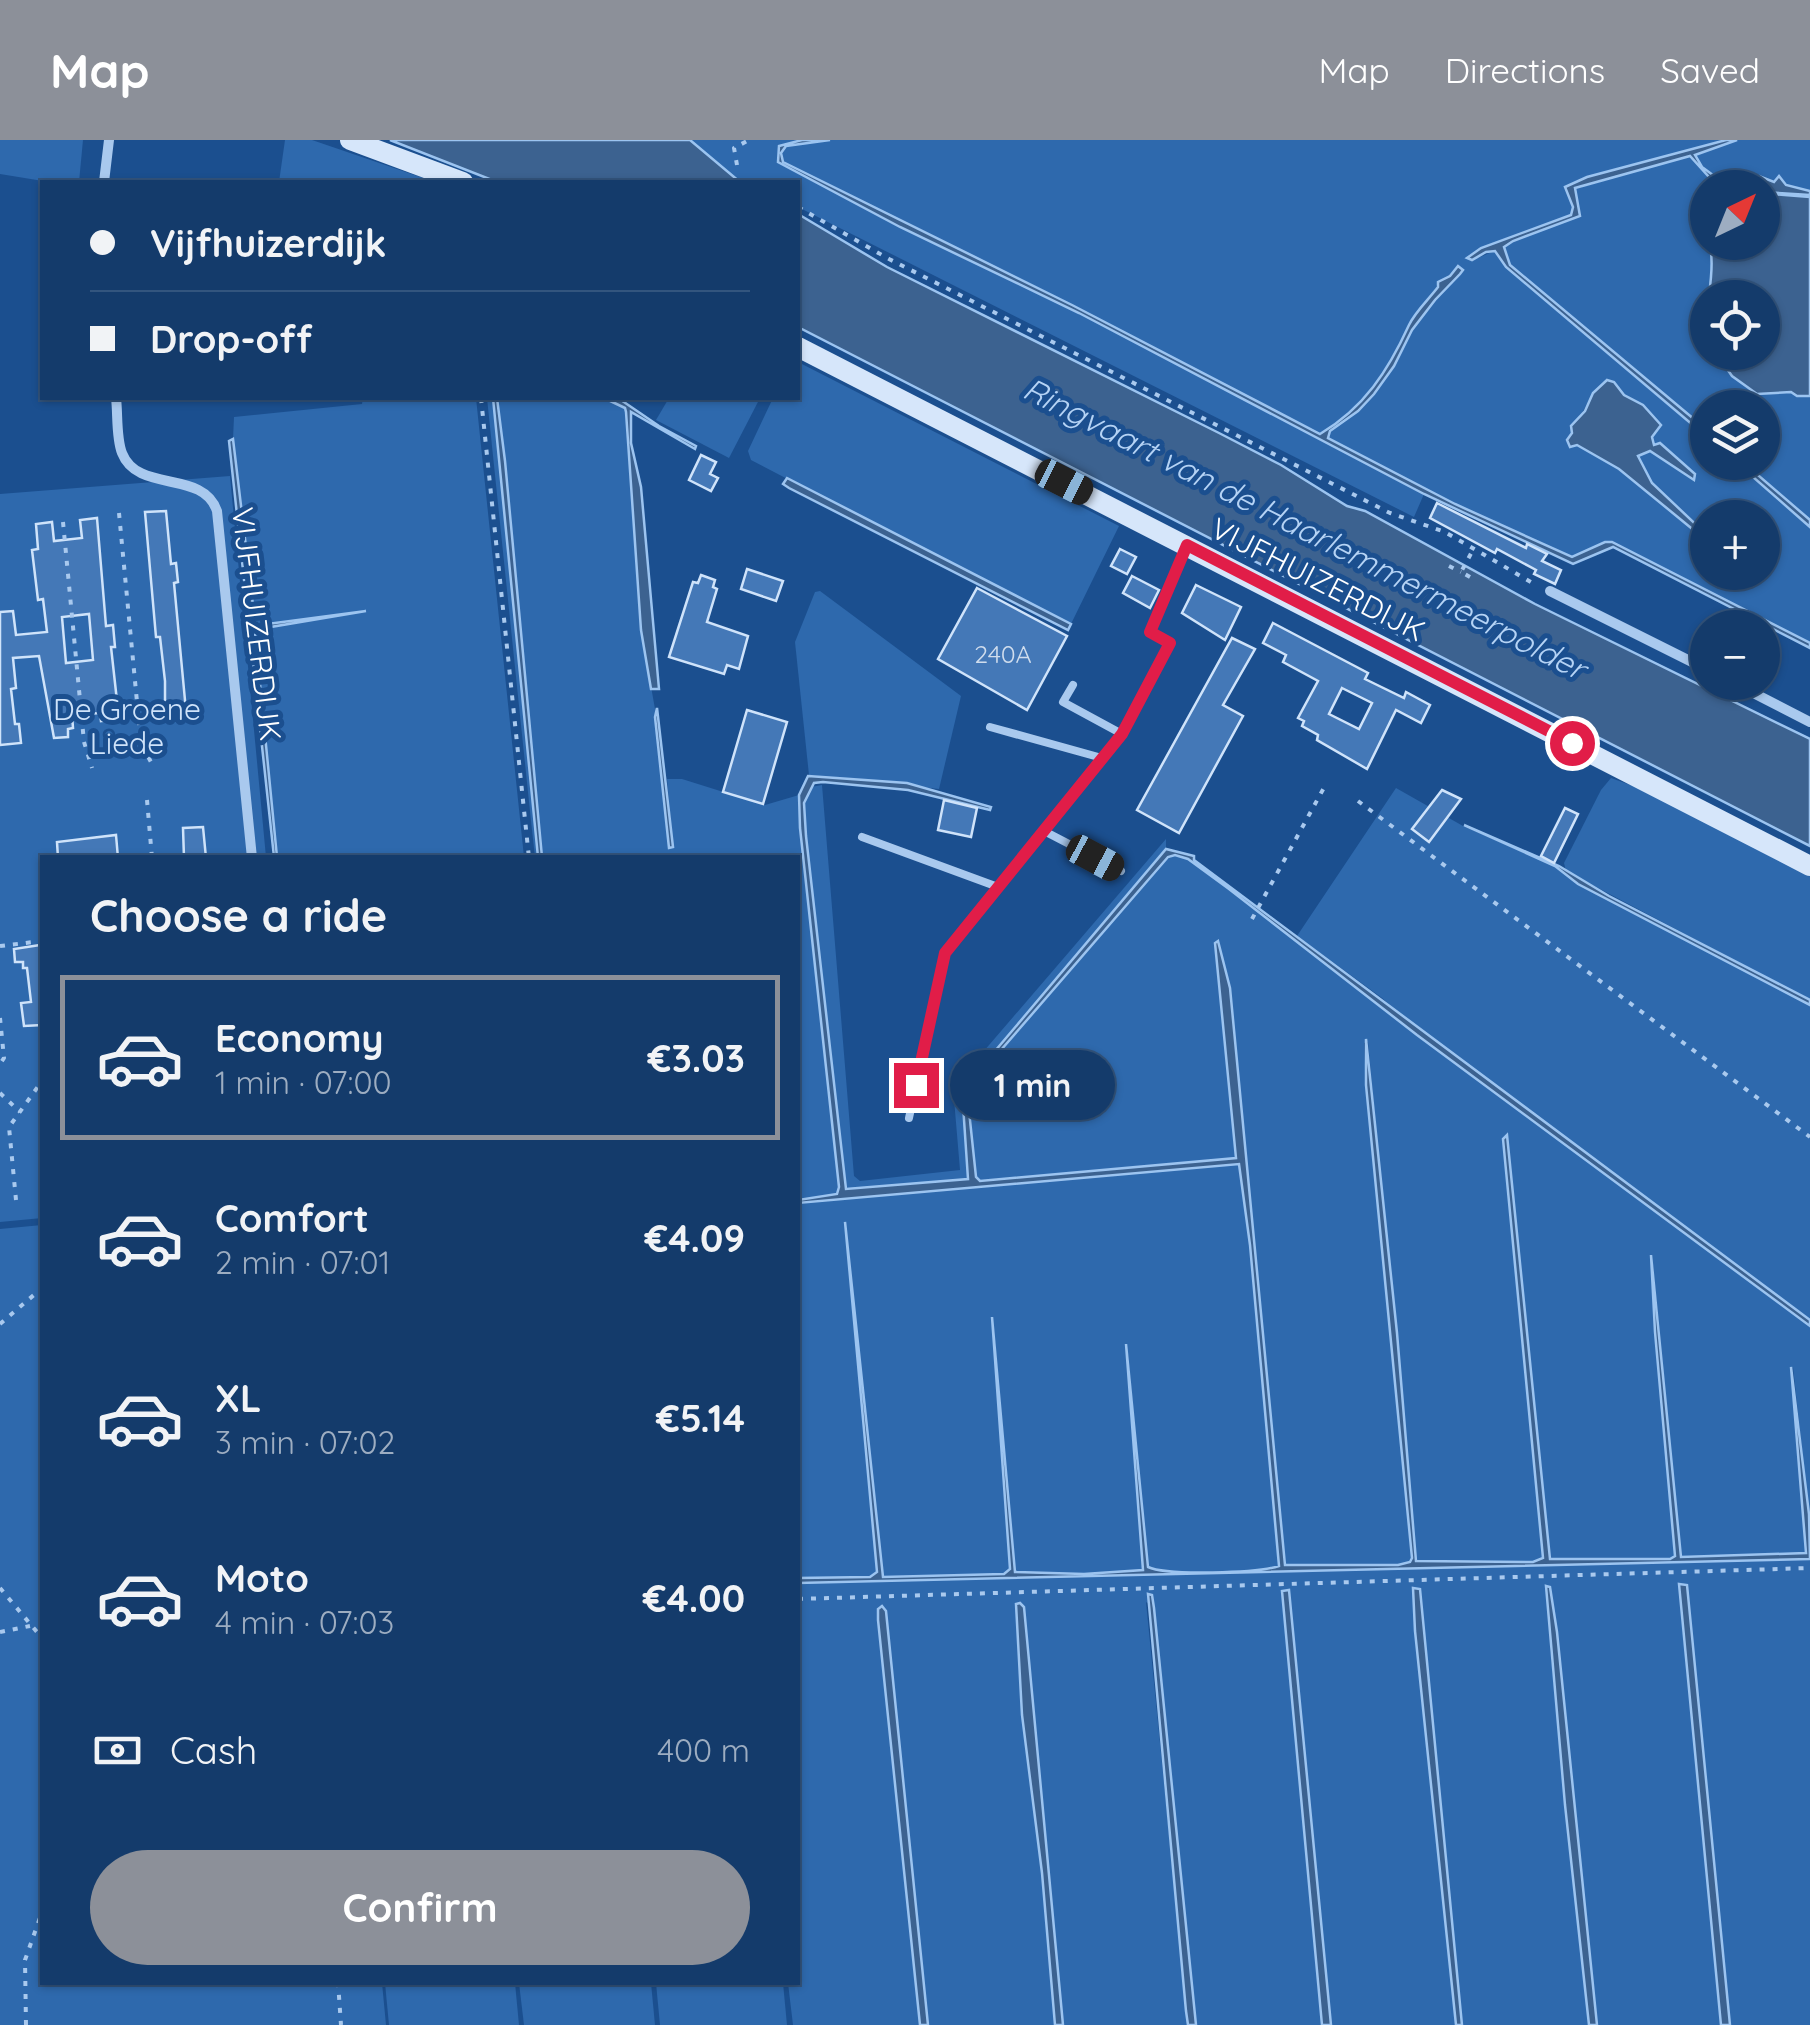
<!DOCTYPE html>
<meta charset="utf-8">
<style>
body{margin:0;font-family:Quicksand,sans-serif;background:#214673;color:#f1f3f6;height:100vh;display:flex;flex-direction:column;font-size:38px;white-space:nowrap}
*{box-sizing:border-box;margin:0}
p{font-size:32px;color:#9dadc1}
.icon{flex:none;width:55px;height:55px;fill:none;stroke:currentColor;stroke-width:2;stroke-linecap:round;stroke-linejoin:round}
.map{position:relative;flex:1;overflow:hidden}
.details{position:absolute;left:40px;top:715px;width:760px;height:1130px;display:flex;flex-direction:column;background:#143b6b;border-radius:0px;box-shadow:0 2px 8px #0004,0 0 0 2px #33557e}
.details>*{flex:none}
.hud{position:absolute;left:40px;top:40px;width:760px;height:220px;border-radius:0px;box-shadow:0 2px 8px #0004,0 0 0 2px #33557e;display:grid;align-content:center;height:220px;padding:0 50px;background:#143b6b}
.needle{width:65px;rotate:43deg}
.buttons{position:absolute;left:1690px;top:30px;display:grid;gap:20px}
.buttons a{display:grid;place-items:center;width:90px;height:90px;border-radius:50%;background:#143b6b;box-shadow:0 2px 8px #0004,0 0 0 2px #33557e;font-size:50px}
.end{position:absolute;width:45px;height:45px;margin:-22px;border:12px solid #e11d48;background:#fff;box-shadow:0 0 0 5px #fff}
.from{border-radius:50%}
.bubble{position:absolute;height:70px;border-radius:35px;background:#143b6b;box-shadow:0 2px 8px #0004,0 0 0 2px #33557e;font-size:32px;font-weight:700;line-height:70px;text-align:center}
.car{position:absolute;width:30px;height:60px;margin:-30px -15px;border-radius:12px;box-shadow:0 0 8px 2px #0007;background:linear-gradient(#222 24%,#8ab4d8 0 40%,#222 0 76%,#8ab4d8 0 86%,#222 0)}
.hud b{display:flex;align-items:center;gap:35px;height:95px;font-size:38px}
.hud b+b{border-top:2px solid #33557e}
.hud i{width:25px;height:25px;background:#f1f3f6}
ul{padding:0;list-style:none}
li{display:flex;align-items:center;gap:30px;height:165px;margin:0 20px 15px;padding:0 30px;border:5px solid transparent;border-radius:0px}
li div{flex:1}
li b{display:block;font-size:38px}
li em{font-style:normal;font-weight:700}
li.on{border-color:#8c9099}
li>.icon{width:90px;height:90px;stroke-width:1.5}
h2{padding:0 50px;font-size:45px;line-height:120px}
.pay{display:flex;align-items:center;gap:25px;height:110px;padding:0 50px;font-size:38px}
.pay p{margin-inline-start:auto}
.action{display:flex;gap:20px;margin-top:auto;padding:20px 50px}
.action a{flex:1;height:115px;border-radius:60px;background:#8c9099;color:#fff;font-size:40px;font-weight:700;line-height:115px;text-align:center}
header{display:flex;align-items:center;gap:60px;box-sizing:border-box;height:140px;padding:0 50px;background:#8c9099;color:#fff}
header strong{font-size:48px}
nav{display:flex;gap:55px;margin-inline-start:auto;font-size:35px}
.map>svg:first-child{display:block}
.green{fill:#2e69ad;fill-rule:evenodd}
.water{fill:#3c6290;stroke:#9cc4f0;stroke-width:2.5}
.building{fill:#4478b7;stroke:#cfe3fa;stroke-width:2.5;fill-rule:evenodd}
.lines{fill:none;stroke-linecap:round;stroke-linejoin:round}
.path{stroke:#a9c9ee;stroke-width:4;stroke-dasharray:5 8;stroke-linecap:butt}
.lane{stroke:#a9c9ee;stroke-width:8}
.street{stroke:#a9c9ee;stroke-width:10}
.secondary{stroke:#d6e6fa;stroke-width:20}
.route{stroke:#e11d48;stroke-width:12}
.labels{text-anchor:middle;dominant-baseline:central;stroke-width:10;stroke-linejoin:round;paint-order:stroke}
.number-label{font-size:25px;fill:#d0dded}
.street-label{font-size:30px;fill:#fff;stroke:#1b4f8f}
.park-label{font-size:30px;fill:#cfe3fa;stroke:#1b4f8f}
.water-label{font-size:32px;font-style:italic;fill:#b5d3f5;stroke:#1b4f8f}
</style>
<header>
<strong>Map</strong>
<nav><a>Map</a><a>Directions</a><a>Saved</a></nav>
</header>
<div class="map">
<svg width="1810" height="1885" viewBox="0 0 1810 1885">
<rect width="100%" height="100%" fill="#1b4f8f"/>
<!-- green -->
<g class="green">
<polygon points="0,0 83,0 79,42 49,42 0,34"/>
<polygon points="285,0 312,0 435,42 279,42"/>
<polygon points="690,0 802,0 779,6 778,22 900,87 1079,173 1424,354 1414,377 798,67 798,42 740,42"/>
<path d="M 830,0 L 1726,0 L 1587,37 L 1566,47 L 1573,67 L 1571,75 L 1481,108 L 1478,118 L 1494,111 L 1506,127 L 1707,297 L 1708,322 L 1737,323 L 1810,387 L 1810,503 L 1612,402 L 1572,417 L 1455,364 L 1328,298 L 1330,291 L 1358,271 L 1374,254 L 1394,226 L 1412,190 L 1435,160 L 1461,134 L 1458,127 L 1450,136 L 1438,142 C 1434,157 1421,167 1412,180 C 1407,189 1404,200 1399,209 C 1379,245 1355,273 1320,294 L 1072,165 L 787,24 L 781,18 L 782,9 L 790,5 ZM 1606,241 L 1621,249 L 1623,255 L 1656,282 L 1657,292 L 1652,297 L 1654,305 L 1660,304 L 1695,334 L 1688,337 L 1650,311 L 1638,316 L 1652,343 L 1707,395 L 1708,378 L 1762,378 L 1762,432 L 1708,432 L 1707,401 L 1619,329 L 1577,305 L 1570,307 L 1567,300 L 1593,253 Z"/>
<polygon points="1737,0 1810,0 1810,51 1786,45 1777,38 1774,42 1756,37 1731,43 1721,41 1702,28 1695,16"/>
<path d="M 1690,16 L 1718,47 L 1708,48 L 1708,102 L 1719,103 L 1719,109 L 1711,113 C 1714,136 1708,159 1706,182 L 1702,185 L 1707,195 L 1708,212 L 1716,213 L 1732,236 L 1757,254 L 1791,251 L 1797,256 L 1810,256 L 1810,380 L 1744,323 L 1762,322 L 1762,268 L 1708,268 L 1707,292 L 1510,125 L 1503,107 L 1513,101 L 1580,76 L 1575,49 Z"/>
<polygon points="798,222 1119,386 1070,486 751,320 748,311 773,258 798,258"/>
<polygon points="363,258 476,258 524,717 277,717 255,494 259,489 366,471 260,485 253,479 233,299 234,277 362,264"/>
<polygon points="487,258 493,258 495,269 538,717 535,717 531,681"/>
<polygon points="497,258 604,258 625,268 641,490 655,569 669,708 673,706 667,639 682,639 765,665 799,655 807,752 813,779 840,1046 836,1054 798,1060 798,718 542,717"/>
<polygon points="669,258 760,258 729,318 656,280"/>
<polygon points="230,336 266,717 42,718 42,1078 0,1082 0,354"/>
<polygon points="820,451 961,556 939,649 809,635 795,502 815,452"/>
<polygon points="1611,638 1636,647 1810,736 1810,860 1566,731 1564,723 1601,650"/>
<polygon points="822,645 854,1036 860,1041 960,1030 953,947 1166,699 1166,709 962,950 969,1036 965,1040 851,1050 845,1046 806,696 804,663 811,647"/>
<polygon points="1396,648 1463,686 1555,726 1578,744 1810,865 1810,1180 1414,887 1382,858 1297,796"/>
<polygon points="1175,715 1188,719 1229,749 1417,895 1810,1186 1810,1384 1793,1227 1791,1231 1806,1413 1681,1417 1652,1115 1655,1192 1675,1416 1670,1419 1550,1419 1506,995 1503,999 1543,1418 1533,1422 1416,1421 1368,902 1364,903 1366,945 1412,1418 1410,1422 1398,1425 1285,1425 1230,848 1218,801 1215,803 1236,1018 980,1041 976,1037 967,952 969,947 1160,723"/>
<path d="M 1239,1024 L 1250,1105 L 1279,1426 C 1256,1433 1168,1436 1148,1427 L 1127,1204 L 1143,1430 L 1084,1434 L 1015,1432 L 993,1178 L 1010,1429 L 1004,1434 L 883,1437 L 845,1082 L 877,1432 L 870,1437 L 798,1438 L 798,1063 Z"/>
<polygon points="42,1085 42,1842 382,1843 386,1885 0,1885 0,1089"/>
<polygon points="1810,1419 1810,1885 1730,1885 1687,1445 1680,1449 1682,1483 1721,1885 1597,1885 1552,1463 1550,1506 1589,1885 1462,1885 1419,1449 1425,1575 1456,1885 1331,1885 1292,1479 1282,1451 1322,1885 1196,1885 1154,1468 1146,1462 1188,1885 1063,1885 1024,1468 1020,1463 1016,1465 1022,1575 1042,1733 1055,1885 927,1885 886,1471 896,1629 921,1885 793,1885 788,1843 798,1842 798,1443"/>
<polygon points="385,1843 515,1843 519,1885 389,1885"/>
<polygon points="519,1843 651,1843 655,1885 524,1885"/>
<polygon points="656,1843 783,1843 787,1885 660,1885"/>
</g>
<!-- water -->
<g class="water">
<polygon points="390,0 690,0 740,42 497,42"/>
<path d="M 802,0 L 830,0 L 786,6 L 781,13 L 783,22 L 1072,165 L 1320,294 C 1364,268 1388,231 1409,185 C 1415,172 1429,159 1438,147 L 1438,142 L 1450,136 L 1458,126 L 1463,130 L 1460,134 L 1435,160 L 1412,190 L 1394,226 L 1374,254 L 1358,271 L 1330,291 L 1328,298 L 1455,364 L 1572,417 L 1605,402 L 1612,402 L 1810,503 L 1810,508 L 1613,407 L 1573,424 L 1424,354 L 1079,173 L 900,87 L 778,22 L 779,6 Z"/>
<polygon points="1726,0 1737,0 1695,15 1702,27 1721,41 1731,43 1759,36 1774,42 1779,36 1786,45 1810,51 1810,55 1763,52 1762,48 1718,47 1690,16 1575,48 1580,76 1513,101 1504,107 1510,125 1695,280 1707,292 1707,297 1506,127 1495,111 1486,112 1472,120 1467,118 1481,108 1571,75 1573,67 1565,47 1587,37"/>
<path d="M 1771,54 L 1810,57 L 1810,256 L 1797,256 L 1791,252 L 1757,254 L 1732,236 L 1716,213 L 1762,212 L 1762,158 L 1708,158 L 1707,195 L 1702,185 L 1706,182 C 1707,158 1714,136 1711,113 L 1719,109 L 1719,103 L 1762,102 L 1763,55 Z"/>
<polygon points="798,74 887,127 1219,293 1281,325 1347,366 1365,371 1535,464 1810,599 1810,706 798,187"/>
<polygon points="1607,240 1614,242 1624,255 1643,265 1661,285 1652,297 1654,305 1660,303 1695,334 1694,340 1650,311 1638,316 1652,343 1707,395 1707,401 1619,329 1577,305 1570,307 1567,300 1572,293 1571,286 1585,271 1593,253"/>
<polygon points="493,258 497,258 505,321 542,717 538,717"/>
<polygon points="604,258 618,258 659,286 696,306 695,309 631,272 631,303 641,347 659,549 651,549 641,490 626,272 625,268"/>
<polygon points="233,299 255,482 260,485 366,471 259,489 255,493 277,717 274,717 229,301"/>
<polygon points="1737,323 1744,323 1810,380 1810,387"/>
<polygon points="787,338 1071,484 1068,490 789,348 783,344"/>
<polygon points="657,568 673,707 669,708 655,577"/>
<path d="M 808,636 L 907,643 L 991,667 L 990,670 L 908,650 L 823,642 L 814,643 L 804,663 L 806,696 L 846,1049 L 968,1039 L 962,950 L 1166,709 L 1194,716 L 1194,720 C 1398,874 1604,1027 1810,1180 L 1810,1186 L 1417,895 L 1229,749 L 1188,719 L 1175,715 L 1168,717 L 969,947 L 967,952 L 976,1037 L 980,1041 L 1236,1018 L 1215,803 L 1218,801 L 1230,848 L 1285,1425 L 1398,1425 L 1410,1422 L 1412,1418 L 1366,945 L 1366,899 L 1397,1193 L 1416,1421 L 1533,1422 L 1543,1418 L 1503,999 L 1507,995 L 1550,1419 L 1670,1419 L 1675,1416 L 1655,1192 L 1651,1115 L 1681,1417 L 1806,1413 L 1791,1227 L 1809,1374 L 1810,1419 L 798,1443 L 798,1438 L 870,1437 L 877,1432 L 845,1082 L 883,1437 L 1004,1434 L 1010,1429 L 992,1177 L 1015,1432 L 1084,1434 L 1143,1430 L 1126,1204 L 1148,1427 C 1167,1436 1258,1433 1279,1426 L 1250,1105 L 1239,1024 L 798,1063 L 798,1060 L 837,1054 L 839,1047 L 800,688 L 799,655 Z"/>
<polygon points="1464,685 1559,726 1609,756 1810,860 1810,865 1578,744 1555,726"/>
<polygon points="1679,1444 1687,1445 1730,1885 1721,1885"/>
<polygon points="1546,1446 1550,1447 1557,1492 1597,1885 1589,1885 1565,1665"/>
<polygon points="1413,1448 1420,1449 1462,1885 1456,1885 1415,1491"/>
<polygon points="1289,1450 1331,1885 1322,1885 1282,1451"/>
<polygon points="1148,1454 1152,1455 1154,1468 1196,1885 1188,1885 1186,1871"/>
<polygon points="1020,1463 1024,1467 1063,1885 1055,1885 1042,1733 1022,1575 1016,1464"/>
<polygon points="882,1466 886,1471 928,1885 920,1885 878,1480 878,1469"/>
</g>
<!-- building -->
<g class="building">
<polygon points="701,315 716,322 710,334 718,338 711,351 689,340"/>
<polygon points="1437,363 1526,408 1527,404 1547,414 1542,421 1561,430 1555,444 1534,434 1536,430 1497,409 1495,413 1430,378"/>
<polygon points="166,371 171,424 176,423 178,442 174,443 186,571 181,571 182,579 165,581 165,541 160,497 156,497 145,372"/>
<path d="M 97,378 L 106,486 L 113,485 L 115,507 L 111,507 L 119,579 L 101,581 L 100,573 L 72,575 L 73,588 L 68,589 L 68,597 L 54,598 L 39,516 L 13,518 L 16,548 L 11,549 L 15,584 L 19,584 L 21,603 L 0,605 L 0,472 L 13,471 L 16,495 L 47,492 L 43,459 L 38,460 L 32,410 L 38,409 L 36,384 L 52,382 L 54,401 L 82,398 L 80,380 ZM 89,474 L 93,520 L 66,523 L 62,477 Z"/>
<polygon points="1120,409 1136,417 1127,434 1111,426"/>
<polygon points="747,429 783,441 776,461 741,449"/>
<polygon points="701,435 715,440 713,447 717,449 707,482 748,496 739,529 727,525 724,534 669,517 693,442 698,443"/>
<polygon points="1132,436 1159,450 1150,468 1123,453"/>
<polygon points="1196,445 1241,467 1225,500 1182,473"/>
<polygon points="977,448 1067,496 1027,570 938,519"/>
<path d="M 1273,483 L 1368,533 L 1365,539 L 1404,558 L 1406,552 L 1430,565 L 1421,583 L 1396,570 L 1367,629 L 1317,600 L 1318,595 L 1302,586 L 1304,581 L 1298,578 L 1318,541 L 1283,522 L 1286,515 L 1263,503 ZM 1342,548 L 1372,563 L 1359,589 L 1329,574 Z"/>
<polygon points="1232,498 1255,509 1223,565 1243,576 1179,693 1137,670"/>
<polygon points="747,570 787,582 763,664 723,652"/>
<polygon points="1442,650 1461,659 1429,702 1412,689"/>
<polygon points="944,660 977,668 971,697 938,690"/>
<polygon points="1565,668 1578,674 1554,723 1541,716"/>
<polygon points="203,687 206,718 184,718 183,688"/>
<polygon points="116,695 118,718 58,718 57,702"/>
<polygon points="40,805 42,885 24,886 21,863 31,862 27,828 23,828 23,822 15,822 14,809"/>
</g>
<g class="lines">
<!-- path -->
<g class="path">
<polyline points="737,25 734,8 749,0"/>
<polyline points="798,67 889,119 1390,373 1445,392 1536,445"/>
<polyline points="481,258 529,718"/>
<polyline points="119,373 141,604 151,622"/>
<polyline points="63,382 84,602 92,628"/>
<polyline points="1449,426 1461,432"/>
<polyline points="1470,437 1461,432 1474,408"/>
<polyline points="147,660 152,718"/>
<polyline points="1358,661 1810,997"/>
<polyline points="1252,779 1326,644"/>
<polyline points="0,806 42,801"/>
<polyline points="0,878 4,918 0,924"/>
<polyline points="0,953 20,972"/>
<polyline points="16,1060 9,987 42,941"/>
<polyline points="0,1184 42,1148"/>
<polyline points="0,1448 42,1498"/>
<polyline points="798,1459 1810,1428"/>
<polyline points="0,1492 30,1486"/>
<polyline points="338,1842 341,1885"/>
<polyline points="26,1885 25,1820 42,1772"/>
</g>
<!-- lane -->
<g class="lane">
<polyline points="1073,545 1063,562 1122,594"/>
<polyline points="990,587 1102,618"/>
<polyline points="1044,691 1121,731"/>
<polyline points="862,697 998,747"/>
<polyline points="909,978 945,813 1122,594 1170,503 1150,492 1185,409"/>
</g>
<!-- street -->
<g class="street">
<polyline points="104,42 109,0"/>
<path d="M 116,258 C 118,274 116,298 122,313 C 138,354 203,329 217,371 L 252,718"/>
<polyline points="1550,451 1708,530"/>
<polyline points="1732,542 1810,582"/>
</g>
<!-- secondary -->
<g class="secondary">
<polyline points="350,0 463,42"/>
<polyline points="798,207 1810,726"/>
</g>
</g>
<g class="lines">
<!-- route -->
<polyline class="route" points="916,945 945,813 1122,594 1170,503 1150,492 1187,405 1572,603"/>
</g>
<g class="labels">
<!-- number labels -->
<g class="number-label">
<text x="1003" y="513">240A</text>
</g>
<!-- street labels -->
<g class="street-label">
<text transform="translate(1318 439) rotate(27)">VIJFHUIZERDIJK</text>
<text transform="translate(257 484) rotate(83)">VIJFHUIZERDIJK</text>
</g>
<!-- park labels -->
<g class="park-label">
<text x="127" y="569">De Groene<tspan x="127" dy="34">Liede</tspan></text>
</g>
<!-- water labels -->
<g class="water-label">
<text transform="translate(1305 388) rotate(27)">Ringvaart van de Haarlemmermeerpolder</text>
</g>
</g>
</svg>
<div class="buttons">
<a><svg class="needle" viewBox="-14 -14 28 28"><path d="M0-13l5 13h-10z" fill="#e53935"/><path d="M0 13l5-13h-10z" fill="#9dadc1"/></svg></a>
<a><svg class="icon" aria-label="locate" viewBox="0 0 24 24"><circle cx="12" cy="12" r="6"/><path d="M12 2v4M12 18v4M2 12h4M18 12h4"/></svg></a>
<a><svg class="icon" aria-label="layers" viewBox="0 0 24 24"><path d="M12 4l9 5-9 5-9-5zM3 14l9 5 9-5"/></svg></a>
<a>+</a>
<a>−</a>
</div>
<i class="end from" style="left:1572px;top:603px"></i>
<i class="end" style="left:916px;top:945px"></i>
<div class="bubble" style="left:950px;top:910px;width:165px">1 min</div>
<i class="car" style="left:1064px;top:342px;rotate:117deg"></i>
<i class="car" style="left:1095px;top:718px;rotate:118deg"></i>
<div class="hud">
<b><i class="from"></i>Vijfhuizerdijk</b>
<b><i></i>Drop-off</b>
</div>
<section class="details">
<h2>Choose a ride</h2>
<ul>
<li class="on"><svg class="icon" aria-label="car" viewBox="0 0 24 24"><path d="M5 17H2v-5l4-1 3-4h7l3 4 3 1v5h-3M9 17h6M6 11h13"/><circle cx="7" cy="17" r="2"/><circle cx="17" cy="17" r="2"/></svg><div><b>Economy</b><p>1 min · 07:00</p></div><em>€3.03</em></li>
<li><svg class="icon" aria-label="car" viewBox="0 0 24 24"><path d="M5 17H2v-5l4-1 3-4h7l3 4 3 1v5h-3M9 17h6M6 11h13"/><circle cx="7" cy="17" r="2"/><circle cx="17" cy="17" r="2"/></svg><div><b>Comfort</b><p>2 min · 07:01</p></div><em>€4.09</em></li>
<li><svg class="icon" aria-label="car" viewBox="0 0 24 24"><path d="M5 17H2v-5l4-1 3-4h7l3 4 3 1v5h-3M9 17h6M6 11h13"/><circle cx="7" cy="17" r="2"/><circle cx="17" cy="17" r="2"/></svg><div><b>XL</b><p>3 min · 07:02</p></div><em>€5.14</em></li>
<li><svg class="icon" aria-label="car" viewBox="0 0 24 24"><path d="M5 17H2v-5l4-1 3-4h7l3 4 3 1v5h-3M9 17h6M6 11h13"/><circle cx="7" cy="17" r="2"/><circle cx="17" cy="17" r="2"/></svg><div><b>Moto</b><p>4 min · 07:03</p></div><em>€4.00</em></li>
</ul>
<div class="pay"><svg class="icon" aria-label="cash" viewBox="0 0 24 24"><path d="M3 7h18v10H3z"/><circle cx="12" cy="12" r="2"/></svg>Cash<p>400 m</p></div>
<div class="action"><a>Confirm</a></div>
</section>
</div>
